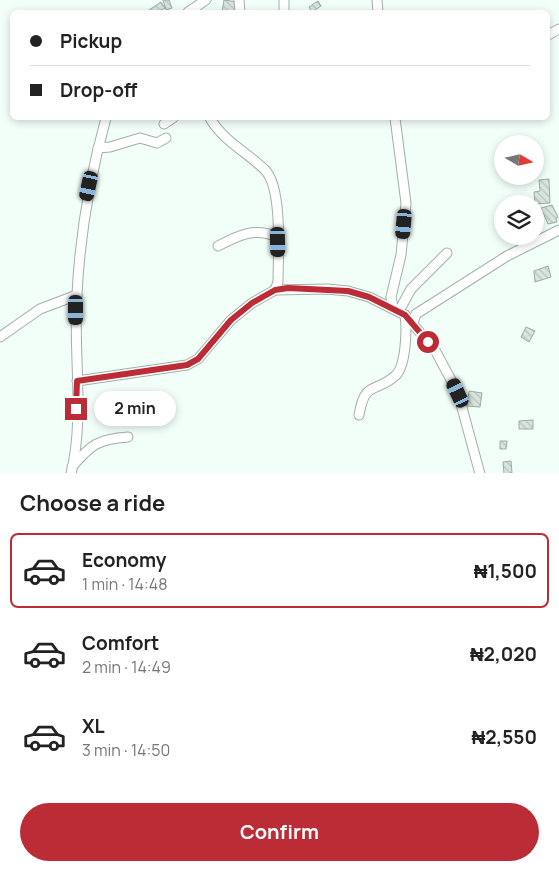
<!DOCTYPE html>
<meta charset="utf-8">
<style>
body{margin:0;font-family:Manrope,sans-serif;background:#f2f2f2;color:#222;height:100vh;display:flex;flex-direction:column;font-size:19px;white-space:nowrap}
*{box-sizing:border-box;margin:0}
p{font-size:16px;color:#767676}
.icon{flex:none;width:28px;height:28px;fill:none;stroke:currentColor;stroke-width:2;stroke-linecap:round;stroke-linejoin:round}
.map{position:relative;height:473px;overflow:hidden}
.side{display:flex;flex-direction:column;background:#fff;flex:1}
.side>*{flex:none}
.guide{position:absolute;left:10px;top:10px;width:540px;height:110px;border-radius:8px;box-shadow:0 2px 8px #0003;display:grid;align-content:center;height:110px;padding:0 20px;background:#fff}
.needle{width:32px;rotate:99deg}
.fabs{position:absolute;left:494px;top:135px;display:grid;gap:10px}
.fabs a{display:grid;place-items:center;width:50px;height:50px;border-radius:50%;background:#fff;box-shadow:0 2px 8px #0003;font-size:25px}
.end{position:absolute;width:22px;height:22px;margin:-11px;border:6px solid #bc2c36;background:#fff;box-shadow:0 0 0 2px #fff}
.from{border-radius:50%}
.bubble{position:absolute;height:35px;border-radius:18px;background:#fff;box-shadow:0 2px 8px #0003;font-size:16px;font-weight:700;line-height:35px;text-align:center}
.car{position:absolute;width:15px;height:30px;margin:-15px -8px;border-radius:6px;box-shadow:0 0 4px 1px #0007;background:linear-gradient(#222 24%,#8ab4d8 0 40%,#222 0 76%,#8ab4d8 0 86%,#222 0)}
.guide b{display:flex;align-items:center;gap:18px;height:48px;font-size:19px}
.guide b+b{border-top:1px solid #e0e0e0}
.guide i{width:12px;height:12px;background:#222}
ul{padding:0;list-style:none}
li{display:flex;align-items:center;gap:15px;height:75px;margin:0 10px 8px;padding:0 10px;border:2px solid transparent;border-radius:8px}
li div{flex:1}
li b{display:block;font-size:19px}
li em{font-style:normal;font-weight:700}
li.selected{border-color:#bc2c36}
li>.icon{width:45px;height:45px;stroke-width:1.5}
h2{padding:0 20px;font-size:22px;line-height:60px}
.action{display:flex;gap:10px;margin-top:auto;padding:10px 20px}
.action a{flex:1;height:58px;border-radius:30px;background:#bc2c36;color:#fff;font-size:20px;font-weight:700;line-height:58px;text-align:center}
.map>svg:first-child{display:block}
.building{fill:url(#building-back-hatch);stroke:#9ea9a3}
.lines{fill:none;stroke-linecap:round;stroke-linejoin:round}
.minor-casing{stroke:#a3afa9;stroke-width:11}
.minor{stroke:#fff;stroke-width:9}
.route{stroke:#bc2c36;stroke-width:6}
</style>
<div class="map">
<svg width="559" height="474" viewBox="0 0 559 474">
<defs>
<pattern id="building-back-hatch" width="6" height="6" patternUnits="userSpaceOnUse" patternTransform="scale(1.25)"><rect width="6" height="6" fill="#d8e4de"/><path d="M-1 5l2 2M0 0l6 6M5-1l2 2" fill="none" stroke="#b8c3be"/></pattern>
</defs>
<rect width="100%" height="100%" fill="#f2fef8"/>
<!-- building -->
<g class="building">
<polygon points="163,0 169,0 172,8 166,10"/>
<polygon points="224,0 238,2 236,12 222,12"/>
<polygon points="318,1 321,6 312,12 309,7"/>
<polygon points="161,2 165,8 157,12 146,12"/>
<polygon points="549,179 550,203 535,204 534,192 540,191 539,180"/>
<polygon points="552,205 558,217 556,218 557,222 548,224 541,208"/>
<polygon points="548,266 551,277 535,282 534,271"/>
<polygon points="526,327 535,331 529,342 521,337"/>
<polygon points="469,391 482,393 480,407 467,406"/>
<polygon points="533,420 533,429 519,429 519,421"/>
<polygon points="500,441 507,441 506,449 500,449"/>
<polygon points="511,461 512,473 504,474 503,462"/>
</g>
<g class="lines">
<!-- minor casing -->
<g class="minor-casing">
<g id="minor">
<polyline points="239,0 240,12"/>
<polyline points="284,0 284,12"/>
<polyline points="377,0 378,12"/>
<polyline points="188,12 206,0"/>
<polyline points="548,35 559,29"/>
<path d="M 210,118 C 223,141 247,152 265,170 C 283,188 278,257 278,282 L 275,290"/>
<polyline points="164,124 173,118"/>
<polyline points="98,148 110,147 140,138 157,143 166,138"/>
<path d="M 218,246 C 239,235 255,227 277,237"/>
<polyline points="393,307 391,297 401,255 406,203 395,118"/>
<polyline points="399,311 411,289 447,253"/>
<polyline points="413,323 416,314 507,256 559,230"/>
<polyline points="0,337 40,309 77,295"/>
<polyline points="77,381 187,365 198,359 231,320 252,303 275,290 327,289 348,291 369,297 405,315 435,350 458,393 480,474"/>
<path d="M 359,415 C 365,379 376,394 396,375 C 406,365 407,329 405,315"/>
<path d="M 72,467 C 91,444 99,439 128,437"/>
<path d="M 71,474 C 85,416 73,353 77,294 C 80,234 90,176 106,118"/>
</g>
</g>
<!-- minor -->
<use href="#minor" class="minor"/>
</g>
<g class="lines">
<!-- route -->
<polyline class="route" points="76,409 77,381 187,365 198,359 231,320 252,303 275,290 288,288 348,291 369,297 405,315 428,342"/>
</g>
</svg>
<div class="fabs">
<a><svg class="needle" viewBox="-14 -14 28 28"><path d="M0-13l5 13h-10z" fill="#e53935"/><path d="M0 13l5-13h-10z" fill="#767676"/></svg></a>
<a><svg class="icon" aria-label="layers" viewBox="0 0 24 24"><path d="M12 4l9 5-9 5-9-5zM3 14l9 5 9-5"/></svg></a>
</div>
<i class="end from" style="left:428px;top:342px"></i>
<i class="end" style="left:76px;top:409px"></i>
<div class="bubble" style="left:94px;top:391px;width:82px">2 min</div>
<i class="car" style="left:89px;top:186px;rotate:192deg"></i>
<i class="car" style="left:404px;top:224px;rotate:185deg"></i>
<i class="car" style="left:278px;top:242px;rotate:179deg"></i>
<i class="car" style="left:76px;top:310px;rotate:180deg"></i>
<i class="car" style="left:458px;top:393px;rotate:335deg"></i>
<div class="guide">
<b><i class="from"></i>Pickup</b>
<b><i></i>Drop-off</b>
</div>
</div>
<section class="side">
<h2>Choose a ride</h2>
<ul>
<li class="selected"><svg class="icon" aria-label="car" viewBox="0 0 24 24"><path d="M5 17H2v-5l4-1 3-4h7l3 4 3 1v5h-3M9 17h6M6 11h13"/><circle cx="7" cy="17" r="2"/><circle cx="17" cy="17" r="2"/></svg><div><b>Economy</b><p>1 min · 14:48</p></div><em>₦1,500</em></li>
<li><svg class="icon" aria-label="car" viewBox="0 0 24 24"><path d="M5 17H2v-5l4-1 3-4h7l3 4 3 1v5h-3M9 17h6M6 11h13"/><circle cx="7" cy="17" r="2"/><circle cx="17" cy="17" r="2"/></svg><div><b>Comfort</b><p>2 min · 14:49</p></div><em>₦2,020</em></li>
<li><svg class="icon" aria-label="car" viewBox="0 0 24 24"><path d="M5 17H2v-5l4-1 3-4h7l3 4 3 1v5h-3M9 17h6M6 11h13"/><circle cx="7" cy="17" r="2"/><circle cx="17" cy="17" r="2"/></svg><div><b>XL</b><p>3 min · 14:50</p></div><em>₦2,550</em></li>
</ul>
<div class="action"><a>Confirm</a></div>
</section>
